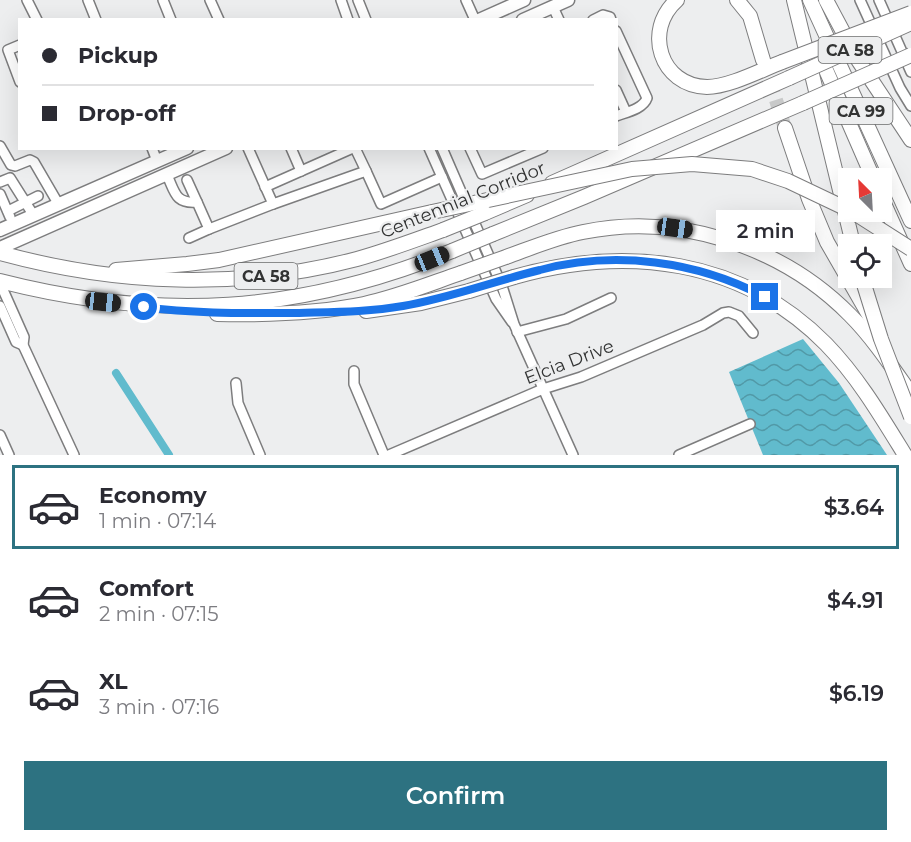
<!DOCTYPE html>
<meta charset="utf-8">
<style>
body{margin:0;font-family:Montserrat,sans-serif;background:#f7f7f7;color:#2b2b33;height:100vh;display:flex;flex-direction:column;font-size:22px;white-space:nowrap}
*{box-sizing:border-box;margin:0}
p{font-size:20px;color:#7c7c81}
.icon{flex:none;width:33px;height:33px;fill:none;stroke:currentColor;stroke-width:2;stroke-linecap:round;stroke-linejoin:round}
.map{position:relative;height:455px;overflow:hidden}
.side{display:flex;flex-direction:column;background:#fff;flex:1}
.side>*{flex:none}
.top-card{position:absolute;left:18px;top:18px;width:600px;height:132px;border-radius:0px;box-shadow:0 6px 24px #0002;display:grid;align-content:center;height:132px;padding:0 24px;background:#fff}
.needle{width:39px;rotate:336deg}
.tools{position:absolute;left:838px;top:168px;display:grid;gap:12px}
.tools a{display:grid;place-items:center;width:54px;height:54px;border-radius:0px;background:#fff;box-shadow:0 6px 24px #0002;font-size:30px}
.end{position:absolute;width:27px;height:27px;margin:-14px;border:8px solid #1a73e8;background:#fff;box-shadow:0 0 0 3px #fff}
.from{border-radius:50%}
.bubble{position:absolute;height:42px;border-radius:0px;background:#fff;box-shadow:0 6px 24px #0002;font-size:20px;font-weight:600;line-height:42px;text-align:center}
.car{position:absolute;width:18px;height:36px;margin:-18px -9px;border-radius:8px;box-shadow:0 0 4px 2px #0007;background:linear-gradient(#222 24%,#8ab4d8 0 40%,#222 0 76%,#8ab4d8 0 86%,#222 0)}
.top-card b{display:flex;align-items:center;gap:21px;height:57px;font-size:22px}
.top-card b+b{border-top:2px solid #e1e1e2}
.top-card i{width:15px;height:15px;background:#2b2b33}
ul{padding:10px 0 0;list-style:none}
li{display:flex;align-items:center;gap:18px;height:84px;margin:0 12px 9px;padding:0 12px;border:3px solid transparent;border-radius:0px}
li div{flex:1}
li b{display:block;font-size:22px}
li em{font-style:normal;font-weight:600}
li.selected{border-color:#2d7281}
li>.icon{width:54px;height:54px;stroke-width:1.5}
.button{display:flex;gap:12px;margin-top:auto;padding:12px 24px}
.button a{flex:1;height:69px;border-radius:0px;background:#2d7281;color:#fff;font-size:24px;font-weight:600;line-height:69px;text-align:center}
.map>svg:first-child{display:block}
.water{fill:url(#water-waves)}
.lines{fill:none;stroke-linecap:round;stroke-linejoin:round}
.canal{stroke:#61bbcd;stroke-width:8}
.highway-tunnel{stroke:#c8c9c9;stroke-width:14;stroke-dasharray:14 7;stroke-linecap:butt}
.minor-casing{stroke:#7d7d7e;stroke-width:12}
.major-casing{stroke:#7d7d7e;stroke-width:15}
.highway-casing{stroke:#7d7d7e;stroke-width:16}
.minor{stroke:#fff;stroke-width:9}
.major{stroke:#fff;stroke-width:12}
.highway{stroke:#fff;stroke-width:14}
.highway-bridge-casing{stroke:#7d7d7e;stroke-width:16;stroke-linecap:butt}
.highway-bridge{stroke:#fff;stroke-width:14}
.route{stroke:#1a73e8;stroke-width:8}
.labels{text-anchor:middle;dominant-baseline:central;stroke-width:4.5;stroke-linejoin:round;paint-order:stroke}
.shield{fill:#edeeef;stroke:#6a6b6b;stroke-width:1.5}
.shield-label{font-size:16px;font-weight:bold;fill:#323333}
.street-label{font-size:18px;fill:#323333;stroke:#edeeef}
</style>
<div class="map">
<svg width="911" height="455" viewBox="0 0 911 455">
<defs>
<pattern id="water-waves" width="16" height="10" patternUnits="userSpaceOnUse" patternTransform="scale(1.5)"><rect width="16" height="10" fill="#61bbcd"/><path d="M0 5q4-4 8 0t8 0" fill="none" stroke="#5199a7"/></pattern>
</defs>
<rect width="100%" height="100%" fill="#edeeef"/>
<!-- water -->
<polygon class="water" points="803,339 839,383 887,455 763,455 729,372"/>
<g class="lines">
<!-- canal -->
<polyline class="canal" points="116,373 169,455"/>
<!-- highway-tunnel -->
<polyline class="highway-tunnel" points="763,60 785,128"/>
<!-- minor casing -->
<g class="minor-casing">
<g id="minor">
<polyline points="27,0 37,20"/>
<polyline points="88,0 96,20"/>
<polyline points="163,0 171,20"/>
<polyline points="210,0 219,20"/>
<polyline points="341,0 348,20"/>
<polyline points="358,0 366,20"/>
<polyline points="466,0 475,20"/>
<polyline points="860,0 900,88 911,106"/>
<polyline points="879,0 911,72"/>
<polyline points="553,7 559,20"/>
<polyline points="593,20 603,15 610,17 611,20"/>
<path d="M 616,31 L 647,98 C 643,109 627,112 616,116"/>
<polyline points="20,45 8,50 20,82"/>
<polyline points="616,90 626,112"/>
<polyline points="0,146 11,165 15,166 30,160 34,162 59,205"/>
<polyline points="152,148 157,161"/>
<polyline points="248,148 273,204 366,171 381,204 442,177"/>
<polyline points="291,148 301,171"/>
<polyline points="355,148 366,171"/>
<polyline points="429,148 496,299 512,322"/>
<polyline points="442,148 502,286 514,324 573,455"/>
<polyline points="470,148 482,174 543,148"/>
<path d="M 167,175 C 175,192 175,204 197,202 L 209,229 L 189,238"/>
<polyline points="187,180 197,202"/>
<polyline points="0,182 10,178 34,216"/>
<polyline points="265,187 353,148"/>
<polyline points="0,194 10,217"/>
<polyline points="8,211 38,196"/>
<polyline points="209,229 273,204"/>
<polyline points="0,283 24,337 23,345 74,455"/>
<polyline points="0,306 16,342 23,345"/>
<polyline points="517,332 566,319 611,298"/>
<polyline points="354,371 354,384 384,455"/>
<polyline points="236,383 238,403 260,455"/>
<polyline points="0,435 9,455"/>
<polyline points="389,455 543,389 581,377 703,325 723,313 729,312 739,316 753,333"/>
<polyline points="679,455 750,424"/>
</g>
</g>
<!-- major casing -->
<g class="major-casing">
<g id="major">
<polyline points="479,20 524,0"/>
<polyline points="523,20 568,0"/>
<polyline points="0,230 187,148"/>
<polyline points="0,248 226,148"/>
</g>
</g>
<!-- highway casing -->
<g class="highway-casing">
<g id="highway">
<path d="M 677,0 C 643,30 660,86 707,87 C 729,87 761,70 782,62"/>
<polyline points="737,0 750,16 763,60"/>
<polyline points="794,0 853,244"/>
<polyline points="810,0 911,221"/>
<polyline points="826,0 858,60 911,140"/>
<polyline points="819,54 873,178"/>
<polyline points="785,128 809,199 827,242 873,322"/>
<polyline points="552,183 789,78"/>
<polyline points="882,199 911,264"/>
<polyline points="485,213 527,195"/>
<polyline points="493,234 584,197 803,103"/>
<path d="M 0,253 C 117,285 239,290 357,259 C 386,251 415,240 443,230"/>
<path d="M 506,257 C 531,248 557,237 583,232 C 678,212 782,246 850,315 C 873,338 892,367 911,394"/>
<polyline points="116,270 187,264 219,260 432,212"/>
<path d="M 514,277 C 626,245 741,258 826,344 C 858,377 881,416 905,455"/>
<path d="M 0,281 C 160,322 299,313 452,251"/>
<polyline points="366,311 421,303 469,291"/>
<path d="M 217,314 C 266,315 316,314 364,304 C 397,297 429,284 461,273"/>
</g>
</g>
<!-- minor -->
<use href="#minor" class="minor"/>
<!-- major -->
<use href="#major" class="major"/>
<!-- highway -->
<use href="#highway" class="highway"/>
<!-- highway-bridge casing -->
<g class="highway-bridge-casing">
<g id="highway-bridge">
<polyline points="782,62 911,13"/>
<polyline points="789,78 911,23"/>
<polyline points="803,103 911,55"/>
<polyline points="432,212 632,169 692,164 752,169 788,181 849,210"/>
<polyline points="853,212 911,249"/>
<polyline points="443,230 485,213"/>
<polyline points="452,251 493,234"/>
<polyline points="461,273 506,257"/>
<polyline points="862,278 881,339 911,417"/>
<polyline points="469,291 514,277"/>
</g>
</g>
<!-- highway-bridge -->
<use href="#highway-bridge" class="highway-bridge"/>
</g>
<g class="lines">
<!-- route -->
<path class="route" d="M 144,307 C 196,314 247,313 299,313 C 334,312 369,312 403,306 C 450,298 494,281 540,270 C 615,250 697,261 765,297"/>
</g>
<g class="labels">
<!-- shield labels -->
<g class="shield">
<rect x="818.5" y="37" width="63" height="26" rx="4.5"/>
<rect x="829.5" y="98" width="63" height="26" rx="4.5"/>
<rect x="234.5" y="263" width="63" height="26" rx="4.5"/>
</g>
<g class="shield-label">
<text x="850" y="50">CA 58</text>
<text x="861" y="111">CA 99</text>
<text x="266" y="276">CA 58</text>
</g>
<!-- street labels -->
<g class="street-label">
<text transform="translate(463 200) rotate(-22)">Centennial Corridor</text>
<text transform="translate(569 362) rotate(-21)">Elcia Drive</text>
</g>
</g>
</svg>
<div class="tools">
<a><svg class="needle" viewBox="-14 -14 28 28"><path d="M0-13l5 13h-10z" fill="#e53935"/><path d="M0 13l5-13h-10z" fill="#7c7c81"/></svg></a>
<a><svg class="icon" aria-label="locate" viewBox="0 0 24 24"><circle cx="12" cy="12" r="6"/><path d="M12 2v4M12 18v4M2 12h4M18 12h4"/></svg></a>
</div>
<i class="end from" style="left:144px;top:307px"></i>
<i class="end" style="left:765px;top:297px"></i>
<div class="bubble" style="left:716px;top:210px;width:99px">2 min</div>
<i class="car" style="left:675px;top:228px;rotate:98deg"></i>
<i class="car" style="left:432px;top:259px;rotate:68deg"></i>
<i class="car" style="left:103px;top:302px;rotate:96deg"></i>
<div class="top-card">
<b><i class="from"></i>Pickup</b>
<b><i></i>Drop-off</b>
</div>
</div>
<section class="side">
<ul>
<li class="selected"><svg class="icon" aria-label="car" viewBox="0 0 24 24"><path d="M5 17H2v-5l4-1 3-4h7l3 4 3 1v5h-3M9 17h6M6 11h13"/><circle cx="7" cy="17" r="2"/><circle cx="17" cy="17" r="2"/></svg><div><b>Economy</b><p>1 min · 07:14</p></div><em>$3.64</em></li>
<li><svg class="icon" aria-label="car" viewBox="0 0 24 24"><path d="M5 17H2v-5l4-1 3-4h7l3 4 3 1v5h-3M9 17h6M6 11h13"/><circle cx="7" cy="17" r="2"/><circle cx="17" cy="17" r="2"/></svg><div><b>Comfort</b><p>2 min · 07:15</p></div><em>$4.91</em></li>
<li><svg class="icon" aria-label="car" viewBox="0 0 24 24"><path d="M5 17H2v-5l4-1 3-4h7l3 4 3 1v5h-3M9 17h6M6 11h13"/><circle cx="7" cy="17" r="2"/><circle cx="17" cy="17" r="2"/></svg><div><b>XL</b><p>3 min · 07:16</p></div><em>$6.19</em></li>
</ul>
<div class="button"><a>Confirm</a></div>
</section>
